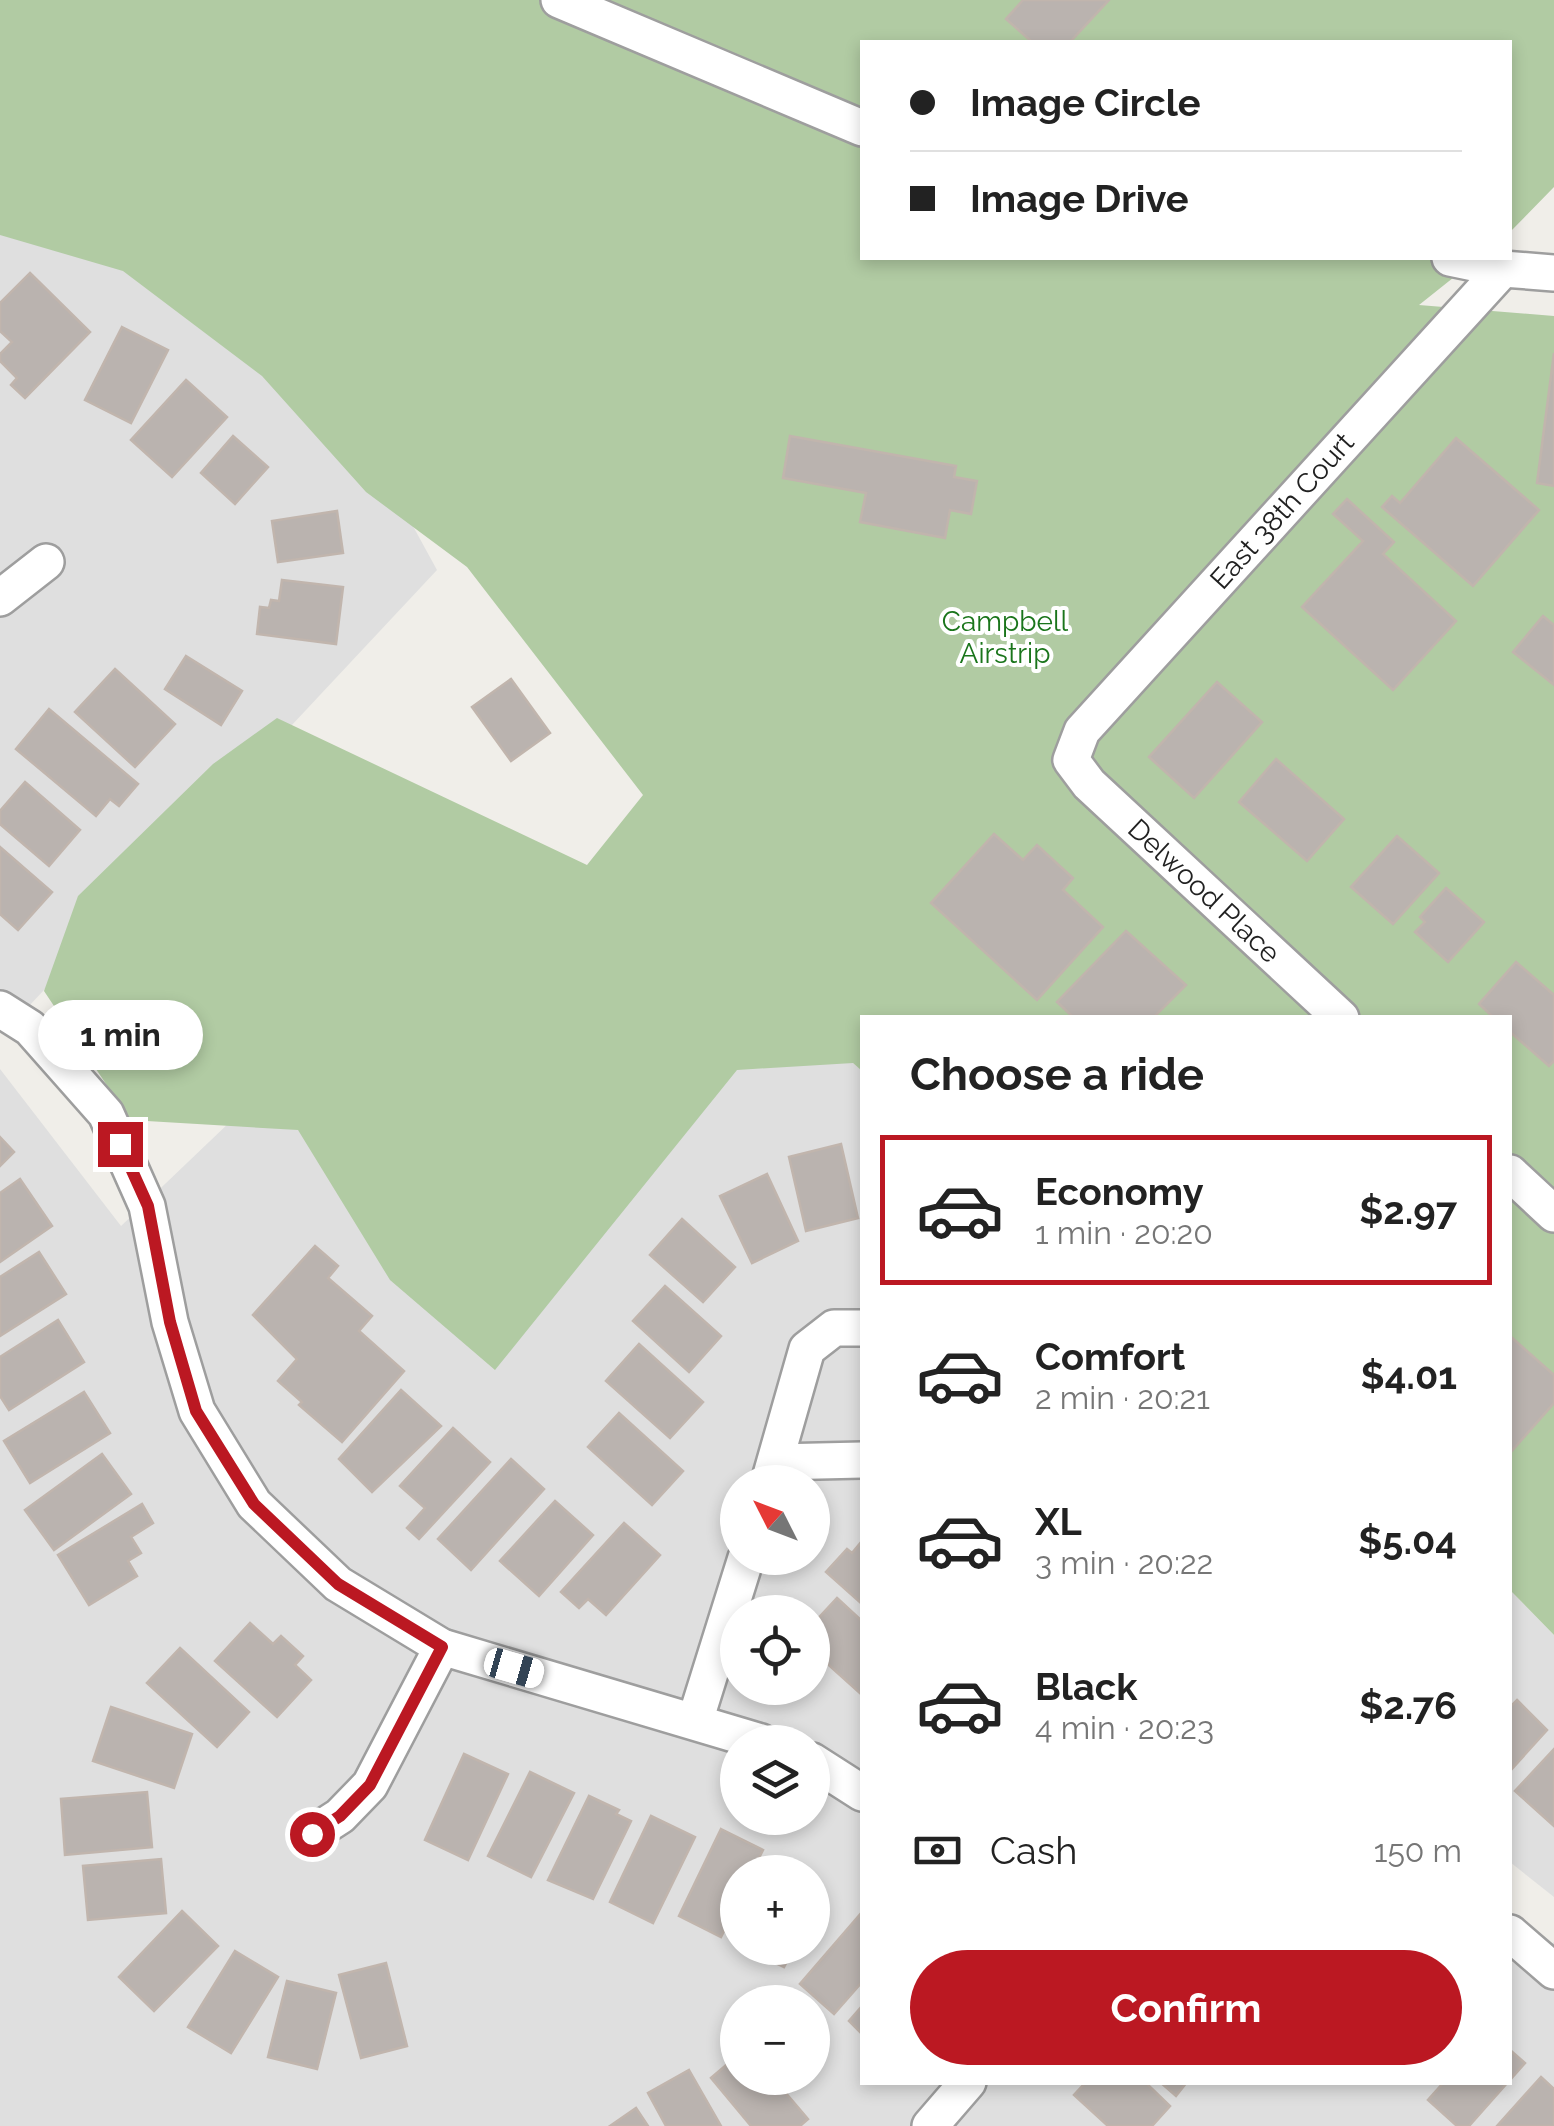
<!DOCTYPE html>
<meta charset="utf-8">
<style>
body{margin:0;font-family:Raleway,sans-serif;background:#f6f6f6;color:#222;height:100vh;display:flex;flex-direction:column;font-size:38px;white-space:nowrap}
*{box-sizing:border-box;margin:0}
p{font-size:32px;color:#767676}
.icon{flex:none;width:55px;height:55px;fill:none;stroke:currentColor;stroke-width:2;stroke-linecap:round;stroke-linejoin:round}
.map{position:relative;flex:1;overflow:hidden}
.sheet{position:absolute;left:860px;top:1015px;width:652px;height:1070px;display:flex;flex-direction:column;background:#fff;border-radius:0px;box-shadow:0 5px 15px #0003}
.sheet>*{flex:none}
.guide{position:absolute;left:860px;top:40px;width:652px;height:220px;border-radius:0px;box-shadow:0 5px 15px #0003;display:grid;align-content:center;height:220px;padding:0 50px;background:#fff}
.needle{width:65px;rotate:312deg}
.tools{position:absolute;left:720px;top:1465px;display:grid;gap:20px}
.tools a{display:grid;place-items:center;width:110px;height:110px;border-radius:50%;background:#fff;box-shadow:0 5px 15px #0003;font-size:50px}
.end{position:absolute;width:45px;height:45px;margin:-22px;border:12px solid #bb1822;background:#fff;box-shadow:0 0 0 5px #fff}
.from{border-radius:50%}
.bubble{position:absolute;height:70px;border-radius:35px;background:#fff;box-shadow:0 5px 15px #0003;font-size:32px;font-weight:700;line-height:70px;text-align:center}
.car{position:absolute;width:30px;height:60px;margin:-30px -15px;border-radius:12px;box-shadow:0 0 8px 2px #0007;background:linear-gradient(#fff 24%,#345 0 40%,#fff 0 76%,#345 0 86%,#fff 0)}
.guide b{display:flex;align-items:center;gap:35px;height:95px;font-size:38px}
.guide b+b{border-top:2px solid #e0e0e0}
.guide i{width:25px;height:25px;background:#222}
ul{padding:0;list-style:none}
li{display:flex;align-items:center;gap:30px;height:150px;margin:0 20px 15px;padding:0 30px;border:5px solid transparent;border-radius:0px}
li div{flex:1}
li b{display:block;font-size:38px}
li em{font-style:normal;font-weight:700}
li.current{border-color:#bb1822}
li>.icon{width:90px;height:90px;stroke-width:1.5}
h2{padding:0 50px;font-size:45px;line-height:120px}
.pay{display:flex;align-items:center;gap:25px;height:110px;padding:0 50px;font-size:38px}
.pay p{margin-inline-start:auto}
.button{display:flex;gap:20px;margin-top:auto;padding:20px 50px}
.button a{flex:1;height:115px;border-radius:60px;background:#bb1822;color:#fff;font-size:40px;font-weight:700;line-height:115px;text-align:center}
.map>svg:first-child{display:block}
.residential{fill:#dfdfdf;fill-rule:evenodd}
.forest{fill:#b1cba3}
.building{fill:#bab3af;stroke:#c1b5ad;stroke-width:2.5}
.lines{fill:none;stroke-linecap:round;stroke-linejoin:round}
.street-casing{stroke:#9e9e9e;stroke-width:40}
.street{stroke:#fff;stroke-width:35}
.route{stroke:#bb1822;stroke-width:12}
.labels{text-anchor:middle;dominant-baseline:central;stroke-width:8;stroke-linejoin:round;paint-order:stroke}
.street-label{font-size:28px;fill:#212121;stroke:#fff}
.park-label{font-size:28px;fill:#1a751b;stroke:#fff}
</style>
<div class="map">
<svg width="1554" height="2126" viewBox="0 0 1554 2126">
<rect width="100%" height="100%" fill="#f0eee9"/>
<!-- residential -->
<g class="residential">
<polygon points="0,188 356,422 437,570 29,1006 0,990"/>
<path d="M 747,1025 L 853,1063 L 862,1071 L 862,2082 L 1510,2082 L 1510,1961 L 1522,1968 L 1554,1942 L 1554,2126 L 0,2126 L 0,1069 L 121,1226 L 254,1099 L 344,1162 ZM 738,1482 L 812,1482 L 812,1558 L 738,1558 ZM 738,1612 L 812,1612 L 812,1688 L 738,1688 ZM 738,1742 L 812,1742 L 812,1818 L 738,1818 ZM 738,1872 L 812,1872 L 812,1948 L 738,1948 ZM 738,2002 L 812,2002 L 812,2078 L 738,2078 Z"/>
<polygon points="1510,1590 1554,1635 1554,1897 1510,1862"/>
</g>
<!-- forest -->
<polygon class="forest" points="0,0 1554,0 1554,187 1510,232 1510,42 862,42 862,258 1478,258 1419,305 1554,316 1554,1635 1510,1590 1510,1018 862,1018 862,1071 853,1063 737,1070 495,1370 390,1280 298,1130 130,1120 44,991 78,896 213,764 277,718 587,865 643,795 467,567 366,492 262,376 123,271 0,235"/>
<!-- building -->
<g class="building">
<polygon points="1023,0 1109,0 1070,42 1032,42 1006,19"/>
<polygon points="30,273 90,332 25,398 11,385 17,378 0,361 0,354 12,342 0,331 0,303"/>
<polygon points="122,327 168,350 131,423 85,400"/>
<polygon points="1554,353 1554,486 1537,483"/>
<polygon points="186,380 227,417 172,477 131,440"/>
<polygon points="233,436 268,467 235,504 201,473"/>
<polygon points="790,436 956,466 954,477 977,481 971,514 950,510 945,538 860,522 866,493 783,478"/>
<polygon points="1456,438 1539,510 1473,586 1382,507 1392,496 1400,503"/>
<polygon points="1347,499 1394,542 1383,554 1456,621 1393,690 1302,607 1363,541 1333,514"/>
<polygon points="337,511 343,553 278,562 272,521"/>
<polygon points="282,580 343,587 336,644 257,634 260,607 269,608 271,600 279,601"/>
<polygon points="1543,616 1554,625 1554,685 1513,652"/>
<polygon points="186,656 242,691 221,725 165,689"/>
<polygon points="115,669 175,724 135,767 75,712"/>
<polygon points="511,679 550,733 511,761 472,707"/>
<polygon points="1217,682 1262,722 1194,798 1149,757"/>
<polygon points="49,709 138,784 119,806 110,799 96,816 16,749"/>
<polygon points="1276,759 1344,819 1307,861 1239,802"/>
<polygon points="25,782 80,830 49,866 0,824 0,811"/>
<polygon points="994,834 1023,860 1037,845 1073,878 1063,890 1103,927 1037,1000 931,903"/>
<polygon points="1397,836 1439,873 1393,924 1351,887"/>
<polygon points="0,847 52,892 18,930 0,914"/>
<polygon points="1446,888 1484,922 1448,962 1415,932 1425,922 1420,917"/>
<polygon points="1126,931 1186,985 1153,1018 1074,1018 1057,1002"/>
<polygon points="1516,962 1554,995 1554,1061 1549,1066 1510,1032 1510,1018 1494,1018 1479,1004"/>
<polygon points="0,1137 14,1152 0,1166"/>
<polygon points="841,1144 858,1218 806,1231 789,1157"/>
<polygon points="767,1174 798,1241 752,1263 720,1196"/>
<polygon points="20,1179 52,1226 0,1262 0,1193"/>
<polygon points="682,1219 735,1267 703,1302 650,1255"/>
<polygon points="315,1246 338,1266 328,1278 372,1316 359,1331 404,1371 342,1442 299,1405 302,1402 278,1381 297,1359 253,1315"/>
<polygon points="39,1252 66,1294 0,1336 0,1277"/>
<polygon points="665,1286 721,1336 689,1372 633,1321"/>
<polygon points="58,1320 84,1362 9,1410 0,1396 0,1357"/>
<polygon points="1510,1336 1554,1375 1554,1403 1510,1453"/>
<polygon points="639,1344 703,1402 670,1438 606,1381"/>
<polygon points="401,1390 441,1426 372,1492 339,1459"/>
<polygon points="84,1392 110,1433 30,1483 4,1441"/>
<polygon points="619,1413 683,1471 652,1505 588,1447"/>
<polygon points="453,1428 490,1462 419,1539 407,1528 425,1508 400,1486"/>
<polygon points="102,1454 131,1494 54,1550 25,1510"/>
<polygon points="511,1459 544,1489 471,1570 438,1539"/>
<polygon points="555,1501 593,1535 539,1596 500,1561"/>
<polygon points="142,1504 153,1523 131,1537 141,1553 128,1561 137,1576 89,1605 58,1555"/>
<polygon points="624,1523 660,1555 606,1615 588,1599 579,1608 561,1592"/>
<polygon points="862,1541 862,1604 826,1572 847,1549 852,1553"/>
<polygon points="837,1598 862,1621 862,1695 812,1650 812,1625"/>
<polygon points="250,1623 273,1644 281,1636 303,1656 295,1665 311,1680 277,1717 215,1661"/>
<polygon points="180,1648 249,1712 217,1747 147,1683"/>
<polygon points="1517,1700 1547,1730 1510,1771 1510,1707"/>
<polygon points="111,1707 192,1734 174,1788 93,1761"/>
<polygon points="1554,1749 1554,1826 1515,1791"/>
<polygon points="464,1754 508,1774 468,1860 425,1840"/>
<polygon points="530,1772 574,1793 531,1877 488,1856"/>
<polygon points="147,1792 152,1847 65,1855 61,1799"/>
<polygon points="589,1796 619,1810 616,1814 631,1821 593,1899 548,1880"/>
<polygon points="651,1816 695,1837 653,1923 610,1902"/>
<polygon points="721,1829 763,1850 752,1872 738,1872 738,1903 721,1937 679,1916"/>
<polygon points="161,1859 166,1913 88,1920 83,1866"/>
<polygon points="182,1911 218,1946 154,2011 119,1977"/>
<polygon points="862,1912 862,1982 834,2014 800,1984"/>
<polygon points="745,1948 794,1948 784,1967"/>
<polygon points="235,1951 278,1977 231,2053 188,2027"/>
<polygon points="386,1963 407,2046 361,2058 339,1975"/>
<polygon points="287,1981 336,1993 317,2069 268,2057"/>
<polygon points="862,2006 862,2034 849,2021"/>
<polygon points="1510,2050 1525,2063 1510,2080"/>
<polygon points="738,2055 738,2078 773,2078 808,2119 800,2126 751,2126 711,2078"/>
<polygon points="689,2070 721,2126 666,2126 648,2093"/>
<polygon points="1541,2077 1554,2089 1554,2126 1497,2126"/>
<polygon points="1086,2082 1145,2082 1170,2106 1152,2126 1108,2126 1074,2095"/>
<polygon points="1160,2082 1187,2082 1176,2096"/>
<polygon points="1444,2082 1508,2082 1469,2126 1457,2126 1428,2100"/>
<polygon points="636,2108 648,2126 610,2126"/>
</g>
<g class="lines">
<!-- street casing -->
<g class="street-casing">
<g id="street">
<polyline points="559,0 862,128"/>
<polyline points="1450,258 1503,269 1554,273"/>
<polyline points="0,598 46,562"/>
<polyline points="0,1009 30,1028 106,1114 147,1206 170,1322 197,1411 254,1504 338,1584 442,1647 761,1742"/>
<polyline points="1341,1018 1089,784 1071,760 1082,731 1503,269"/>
<polyline points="1510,1173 1554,1214"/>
<polyline points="776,1462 862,1460"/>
<polyline points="769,1482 807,1349 834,1328 862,1328"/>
<polyline points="695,1721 746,1558"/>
<polyline points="812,1761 862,1793"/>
<polyline points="312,1834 340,1816 370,1785 442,1647"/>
<polyline points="1510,1933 1554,1971"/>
<polyline points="930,2126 968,2082"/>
</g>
</g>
<!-- street -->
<use href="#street" class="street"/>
</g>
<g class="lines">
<!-- route -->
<polyline class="route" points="120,1144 148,1206 170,1322 196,1411 254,1504 338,1584 442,1647 370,1785 340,1816 312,1834"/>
</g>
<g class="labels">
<!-- street labels -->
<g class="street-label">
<text transform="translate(1282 511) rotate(-48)">East 38th Court</text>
<text transform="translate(1204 891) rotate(43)">Delwood Place</text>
</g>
<!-- park labels -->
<g class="park-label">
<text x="1005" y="621">Campbell<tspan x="1005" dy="32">Airstrip</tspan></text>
</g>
</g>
</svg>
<div class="tools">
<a><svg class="needle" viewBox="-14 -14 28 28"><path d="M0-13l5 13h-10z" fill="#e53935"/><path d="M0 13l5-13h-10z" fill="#767676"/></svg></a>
<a><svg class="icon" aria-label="locate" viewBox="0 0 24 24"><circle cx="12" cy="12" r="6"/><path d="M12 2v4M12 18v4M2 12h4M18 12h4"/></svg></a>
<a><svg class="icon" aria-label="layers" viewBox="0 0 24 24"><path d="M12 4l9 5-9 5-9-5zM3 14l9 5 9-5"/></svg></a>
<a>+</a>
<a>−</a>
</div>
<i class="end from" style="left:312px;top:1834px"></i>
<i class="end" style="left:120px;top:1144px"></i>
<div class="bubble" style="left:38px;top:1000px;width:165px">1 min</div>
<i class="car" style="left:514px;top:1668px;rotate:106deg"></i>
<div class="guide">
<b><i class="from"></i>Image Circle</b>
<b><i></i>Image Drive</b>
</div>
<section class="sheet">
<h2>Choose a ride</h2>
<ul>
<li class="current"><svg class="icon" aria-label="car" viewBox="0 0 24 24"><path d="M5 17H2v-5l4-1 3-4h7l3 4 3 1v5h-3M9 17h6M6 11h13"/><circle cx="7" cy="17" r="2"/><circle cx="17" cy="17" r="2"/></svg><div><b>Economy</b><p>1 min · 20:20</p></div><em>$2.97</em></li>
<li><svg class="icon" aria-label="car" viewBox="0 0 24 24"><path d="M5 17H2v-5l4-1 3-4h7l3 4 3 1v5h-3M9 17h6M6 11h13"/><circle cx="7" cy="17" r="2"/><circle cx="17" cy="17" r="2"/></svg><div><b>Comfort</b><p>2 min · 20:21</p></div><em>$4.01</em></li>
<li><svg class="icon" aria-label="car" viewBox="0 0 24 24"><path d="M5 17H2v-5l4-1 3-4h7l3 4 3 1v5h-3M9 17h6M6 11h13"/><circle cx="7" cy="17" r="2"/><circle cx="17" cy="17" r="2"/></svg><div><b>XL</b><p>3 min · 20:22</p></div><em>$5.04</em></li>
<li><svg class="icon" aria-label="car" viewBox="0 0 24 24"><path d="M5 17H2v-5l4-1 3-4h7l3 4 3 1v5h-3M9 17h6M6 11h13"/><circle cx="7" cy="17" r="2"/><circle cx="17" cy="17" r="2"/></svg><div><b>Black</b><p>4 min · 20:23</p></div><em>$2.76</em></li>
</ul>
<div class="pay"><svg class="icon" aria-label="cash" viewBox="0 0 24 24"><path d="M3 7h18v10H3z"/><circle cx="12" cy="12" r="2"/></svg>Cash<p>150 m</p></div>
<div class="button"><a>Confirm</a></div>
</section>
</div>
